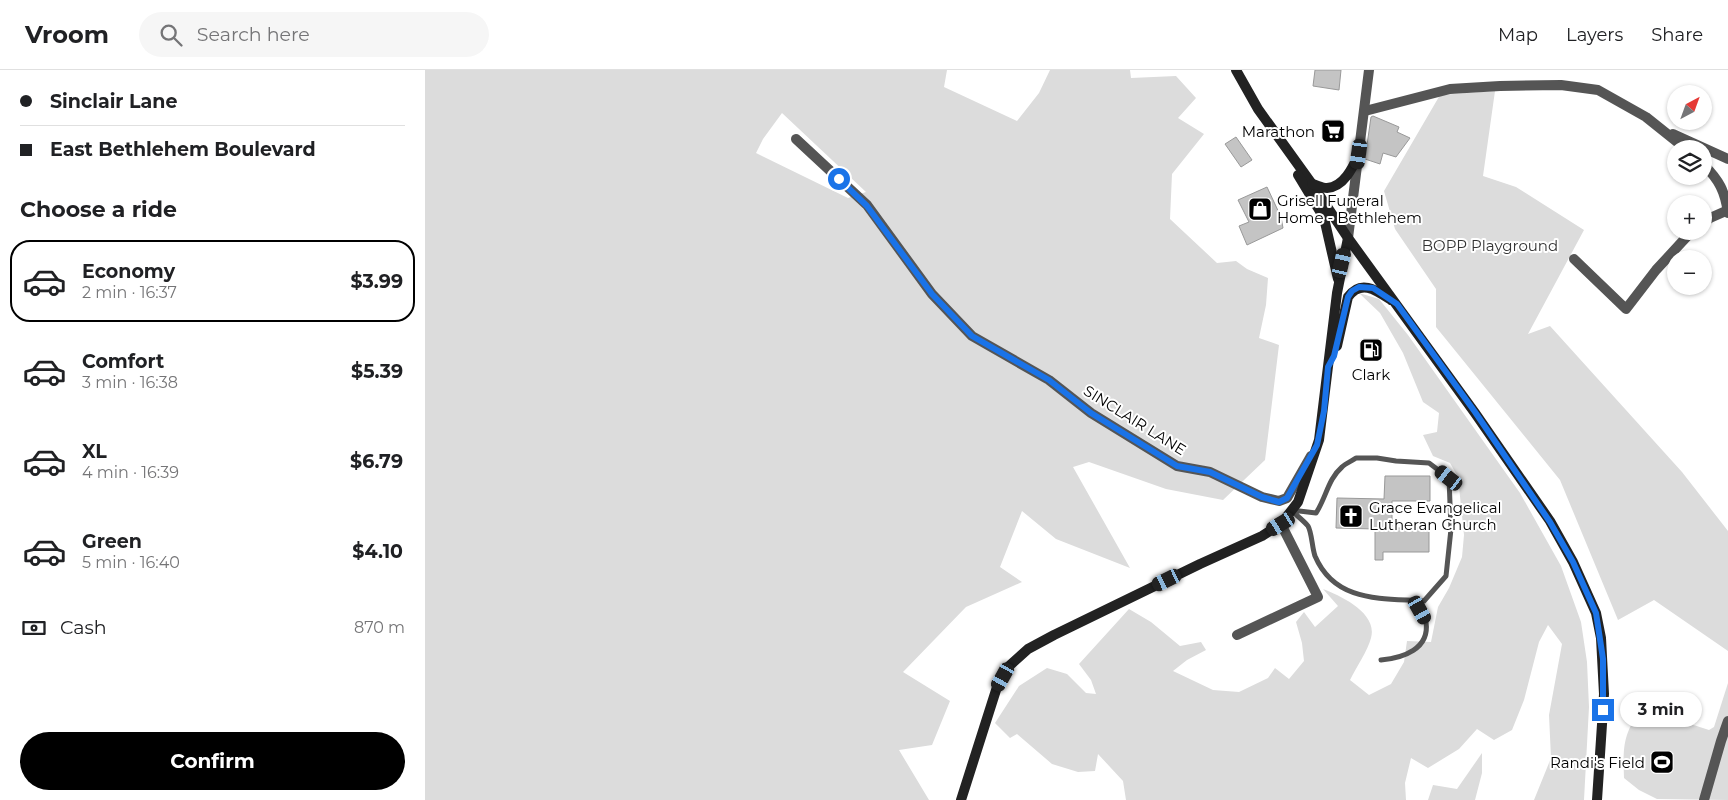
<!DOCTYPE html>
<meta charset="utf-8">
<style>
body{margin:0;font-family:Montserrat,sans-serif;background:#f6f6f6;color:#202124;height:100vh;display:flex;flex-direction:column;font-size:19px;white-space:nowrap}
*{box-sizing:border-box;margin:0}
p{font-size:16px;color:#757577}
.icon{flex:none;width:28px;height:28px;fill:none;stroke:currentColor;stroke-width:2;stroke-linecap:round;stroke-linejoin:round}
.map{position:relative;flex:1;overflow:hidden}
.panel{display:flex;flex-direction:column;background:#fff;width:425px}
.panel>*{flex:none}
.banner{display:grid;align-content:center;height:110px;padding:0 20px;background:#fff}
.needle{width:32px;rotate:41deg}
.tools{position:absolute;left:1242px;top:15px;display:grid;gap:10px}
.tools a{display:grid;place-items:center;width:45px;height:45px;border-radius:50%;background:#fff;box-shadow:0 1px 4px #0004;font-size:25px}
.end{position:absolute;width:22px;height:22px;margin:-11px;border:6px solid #1a73e8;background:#fff;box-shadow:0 0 0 2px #fff}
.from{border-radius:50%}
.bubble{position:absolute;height:35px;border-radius:18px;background:#fff;box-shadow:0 1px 4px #0004;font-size:16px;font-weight:700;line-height:35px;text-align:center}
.car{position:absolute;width:15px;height:30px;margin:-15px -8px;border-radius:6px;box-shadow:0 0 4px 1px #0007;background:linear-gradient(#222 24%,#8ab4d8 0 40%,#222 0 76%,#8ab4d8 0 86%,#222 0)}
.banner b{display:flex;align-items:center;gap:18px;height:48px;font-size:19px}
.banner b+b{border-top:1px solid #e0e0e0}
.banner i{width:12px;height:12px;background:#202124}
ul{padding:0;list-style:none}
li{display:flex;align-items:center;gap:15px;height:82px;margin:0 10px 8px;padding:0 10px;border:2px solid transparent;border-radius:20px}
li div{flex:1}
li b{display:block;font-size:19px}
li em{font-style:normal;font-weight:700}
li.on{border-color:#000}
li>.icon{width:45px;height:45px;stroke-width:1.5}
h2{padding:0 20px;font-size:22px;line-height:60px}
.pay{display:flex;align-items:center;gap:12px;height:55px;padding:0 20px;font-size:19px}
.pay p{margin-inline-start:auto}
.cta{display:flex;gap:10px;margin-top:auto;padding:10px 20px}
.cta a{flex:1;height:58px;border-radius:30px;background:#000;color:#fff;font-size:20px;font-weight:700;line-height:58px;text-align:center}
header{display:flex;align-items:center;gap:30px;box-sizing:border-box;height:70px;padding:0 25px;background:#fff;border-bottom:1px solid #e0e0e0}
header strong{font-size:24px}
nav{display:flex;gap:28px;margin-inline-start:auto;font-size:18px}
.search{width:350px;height:45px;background:#f6f6f6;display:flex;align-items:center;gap:12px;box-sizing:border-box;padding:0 18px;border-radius:28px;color:#757577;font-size:19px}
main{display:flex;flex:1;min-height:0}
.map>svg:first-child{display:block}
.green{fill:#dcdcdc;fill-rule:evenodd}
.building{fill:#c4c4c4;stroke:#999}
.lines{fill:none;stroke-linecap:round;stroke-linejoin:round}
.service{stroke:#555;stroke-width:5}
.minor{stroke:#555;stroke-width:10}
.tertiary{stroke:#555;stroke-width:10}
.secondary{stroke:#222;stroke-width:10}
.route{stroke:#1a73e8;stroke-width:6}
.labels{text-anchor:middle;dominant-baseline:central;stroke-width:4;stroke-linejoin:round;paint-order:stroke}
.poi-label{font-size:15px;fill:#000;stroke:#fff;text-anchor:end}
.park-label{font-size:15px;fill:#333;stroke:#fff}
.street-label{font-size:15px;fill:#000;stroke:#fff}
</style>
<header>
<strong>Vroom</strong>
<div class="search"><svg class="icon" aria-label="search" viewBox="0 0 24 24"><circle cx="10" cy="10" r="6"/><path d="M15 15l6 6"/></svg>Search here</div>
<nav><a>Map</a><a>Layers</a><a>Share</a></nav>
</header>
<main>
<section class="panel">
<div class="banner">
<b><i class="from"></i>Sinclair Lane</b>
<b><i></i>East Bethlehem Boulevard</b>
</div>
<h2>Choose a ride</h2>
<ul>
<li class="on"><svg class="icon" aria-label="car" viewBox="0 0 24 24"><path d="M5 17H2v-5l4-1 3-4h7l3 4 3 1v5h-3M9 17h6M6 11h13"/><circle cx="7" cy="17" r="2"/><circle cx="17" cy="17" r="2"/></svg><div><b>Economy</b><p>2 min · 16:37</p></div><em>$3.99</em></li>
<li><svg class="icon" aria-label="car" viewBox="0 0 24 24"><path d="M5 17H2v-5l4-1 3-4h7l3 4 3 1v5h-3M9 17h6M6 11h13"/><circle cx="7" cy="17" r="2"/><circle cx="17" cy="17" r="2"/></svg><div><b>Comfort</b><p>3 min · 16:38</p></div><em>$5.39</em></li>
<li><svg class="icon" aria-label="car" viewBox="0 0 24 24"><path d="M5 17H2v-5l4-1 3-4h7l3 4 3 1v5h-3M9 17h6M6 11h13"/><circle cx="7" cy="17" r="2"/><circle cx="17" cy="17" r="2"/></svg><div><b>XL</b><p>4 min · 16:39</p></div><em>$6.79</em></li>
<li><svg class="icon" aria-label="car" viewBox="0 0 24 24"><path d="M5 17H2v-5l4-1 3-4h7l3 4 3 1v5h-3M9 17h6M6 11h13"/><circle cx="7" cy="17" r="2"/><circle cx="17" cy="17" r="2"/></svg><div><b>Green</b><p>5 min · 16:40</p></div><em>$4.10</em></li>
</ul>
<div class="pay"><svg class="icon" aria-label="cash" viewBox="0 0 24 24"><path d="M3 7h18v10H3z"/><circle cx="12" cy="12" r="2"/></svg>Cash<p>870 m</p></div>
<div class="cta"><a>Confirm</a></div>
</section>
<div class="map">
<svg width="1303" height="730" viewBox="0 0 1303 730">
<rect width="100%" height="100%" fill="#fff"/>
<!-- green -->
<g class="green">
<path d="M 0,0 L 522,0 L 519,17 L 592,51 L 614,23 L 625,0 L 705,0 L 706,8 L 751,6 L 771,28 L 753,48 L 779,64 L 747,104 L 745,149 L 792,193 L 811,191 L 822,199 L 843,208 L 841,235 L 834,268 L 854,275 L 840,390 L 798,430 L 741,419 L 664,392 L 648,397 L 705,498 L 631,469 L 597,441 L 575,497 L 597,512 L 541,537 L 478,602 L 525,631 L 507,675 L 474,680 L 504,730 L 0,730 ZM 357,43 L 441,122 L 423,128 L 331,83 L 338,69 Z"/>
<polygon points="1070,21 1058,106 1091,117 1159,160 1103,264 1125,256 1257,402 1303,461 1303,581 1229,530 1193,550 1135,410 1011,257 1011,219 970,159 959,121 1015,25"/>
<path d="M 934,223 L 954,229 L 983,265 L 1095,423 L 1136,496 L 1156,552 L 1162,592 L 1164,637 L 1159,730 L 1109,730 L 1126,688 L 1124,645 L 1137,574 L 1123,555 L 1114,572 L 1099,630 L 1087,660 L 1069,670 L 1052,659 L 1034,679 L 1003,698 L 986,688 L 980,713 L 981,730 L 701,730 L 698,711 L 673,684 L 670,701 L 653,702 L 627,694 L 592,664 L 585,668 L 570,653 L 594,616 L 622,598 L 642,604 L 661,623 L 671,624 L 666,610 L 654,594 L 704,539 L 726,552 L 755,576 L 776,572 L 781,580 L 762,590 L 748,601 L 788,620 L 814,622 L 843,608 L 850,598 L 864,609 L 879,591 L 877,573 L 871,552 L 879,542 L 890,557 L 913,536 L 898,519 C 916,526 953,543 946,568 C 943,580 931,598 925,610 L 944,625 L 966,614 L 979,592 L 982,571 L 1006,572 L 1013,537 L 1024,518 L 1037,487 L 1039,465 L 1033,407 L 1025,393 L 1008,386 L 998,365 L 1012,362 L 1014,343 L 998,332 L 978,283 L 955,243 Z"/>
<path d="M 1303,613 L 1303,730 L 1232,729 L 1214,720 L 1199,708 C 1198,675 1198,666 1216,638 L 1284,660 L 1289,657 Z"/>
<polygon points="1057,683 1057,703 1050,730 1003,730 1008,715 1032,719"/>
</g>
<!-- building -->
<g class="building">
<polygon points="890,0 916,0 914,20 888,16"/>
<polygon points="948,46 974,57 972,62 985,68 971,87 958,83 955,94 940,89 946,47"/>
<polygon points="811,67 827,90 816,97 800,74"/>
<polygon points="842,117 856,147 858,158 822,175 814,156 824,152 813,130"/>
<polygon points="960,406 1005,406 1005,431 967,431 967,458 1004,458 1004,482 958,482 958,490 950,490 950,459 911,458 912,428 959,429"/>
</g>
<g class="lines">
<!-- service -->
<g class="service">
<path d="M 931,388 L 952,388 L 971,391 L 1004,393 L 1024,408 L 1026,459 L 1021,506 L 999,531 C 957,528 910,533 890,486 C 887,478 887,463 883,456 C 879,451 871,445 866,440 L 891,443 C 901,428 903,409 917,397 C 921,393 927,391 931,388 Z"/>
<path d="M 956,590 C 978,588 1005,579 1001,552 C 1000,545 993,537 990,531"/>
</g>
<!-- minor -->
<g class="minor">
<polyline points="940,41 1025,19 1075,16 1136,15 1173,20 1221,47 1261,79"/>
<polyline points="1248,64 1303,89"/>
<polyline points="371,69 442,135 507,224 547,266 624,310 666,343 752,396 785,402 837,427 854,431 862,428 886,386"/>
<path d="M 1279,95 C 1294,110 1300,121 1303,143"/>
<polyline points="1279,152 1285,148 1303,140"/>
<polyline points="1149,189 1201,239 1231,200 1267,161"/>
<polyline points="812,565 893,527 856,454"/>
<polyline points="1279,730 1296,671 1303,651"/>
</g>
<!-- tertiary -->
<polyline class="tertiary" points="923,168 944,0"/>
<!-- secondary -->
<g class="secondary">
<polyline points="811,0 833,39 887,114 923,168 1050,343 1125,451 1148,492 1171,543 1176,568 1179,624 1172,730"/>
<polyline points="873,105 899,148 913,209"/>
<path d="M 887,114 C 892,115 897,118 902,118 C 919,117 928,97 934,84"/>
<path d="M 912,276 L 923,227 C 936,209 951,220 966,230"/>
<polyline points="536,730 572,617 583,597 603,579 629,565 775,494 837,466 856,454 873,432 894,370 912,223 923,168"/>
</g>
</g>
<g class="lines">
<!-- route -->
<polyline class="route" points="414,109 442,136 507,224 547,266 624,310 666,343 752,396 785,402 837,427 854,432 862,428 892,375 899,341 903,297 909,286 923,227 927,221 934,217 948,218 972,234 1050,342 1125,452 1148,492 1171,543 1178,589 1178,640"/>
</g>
<!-- icons -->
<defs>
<g id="supermarket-square" transform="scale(1.25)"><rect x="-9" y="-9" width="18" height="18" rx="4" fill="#000" stroke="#fff"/><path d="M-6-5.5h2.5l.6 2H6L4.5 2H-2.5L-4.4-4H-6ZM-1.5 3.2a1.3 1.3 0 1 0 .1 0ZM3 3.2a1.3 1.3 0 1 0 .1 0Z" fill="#fff"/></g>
<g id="shop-square" transform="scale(1.25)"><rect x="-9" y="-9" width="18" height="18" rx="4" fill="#000" stroke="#fff"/><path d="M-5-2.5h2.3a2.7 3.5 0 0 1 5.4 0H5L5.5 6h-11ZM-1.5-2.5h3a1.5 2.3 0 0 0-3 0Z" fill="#fff"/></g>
<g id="fuel-square" transform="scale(1.25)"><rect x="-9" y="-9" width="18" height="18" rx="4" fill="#000" stroke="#fff"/><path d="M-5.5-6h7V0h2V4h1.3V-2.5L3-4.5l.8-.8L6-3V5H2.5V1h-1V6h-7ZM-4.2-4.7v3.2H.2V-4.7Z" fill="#fff"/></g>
<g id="church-square" transform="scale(1.25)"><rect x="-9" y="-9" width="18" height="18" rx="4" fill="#000" stroke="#fff"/><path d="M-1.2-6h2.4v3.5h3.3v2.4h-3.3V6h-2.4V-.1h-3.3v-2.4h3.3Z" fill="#fff"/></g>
<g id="stadium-square" transform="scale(1.25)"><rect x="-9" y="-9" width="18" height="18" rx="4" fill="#000" stroke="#fff"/><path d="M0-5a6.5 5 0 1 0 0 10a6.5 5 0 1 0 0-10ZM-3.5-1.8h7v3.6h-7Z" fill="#fff"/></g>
</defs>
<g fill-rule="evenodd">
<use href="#supermarket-square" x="908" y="61"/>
<use href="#shop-square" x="835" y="139"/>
<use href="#fuel-square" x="946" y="280"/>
<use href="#church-square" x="926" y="446"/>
<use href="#stadium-square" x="1237" y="692"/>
</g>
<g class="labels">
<!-- poi labels -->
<g class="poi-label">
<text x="890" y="61">Marathon</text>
<text x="852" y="130" text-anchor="start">Grisell Funeral<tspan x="852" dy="17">Home - Bethlehem</tspan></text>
<text x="946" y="304" text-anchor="middle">Clark</text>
<text x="944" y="437" text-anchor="start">Grace Evangelical<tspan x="944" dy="17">Lutheran Church</tspan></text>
<text x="1220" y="692">Randi's Field</text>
</g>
<!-- park labels -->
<g class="park-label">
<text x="1065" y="175">BOPP Playground</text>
</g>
<!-- street labels -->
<g class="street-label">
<text transform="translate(710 350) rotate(32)">SINCLAIR LANE</text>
</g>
</g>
</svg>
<div class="tools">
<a><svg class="needle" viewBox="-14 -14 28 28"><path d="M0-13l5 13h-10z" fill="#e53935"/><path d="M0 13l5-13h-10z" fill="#757577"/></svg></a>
<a><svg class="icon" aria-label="layers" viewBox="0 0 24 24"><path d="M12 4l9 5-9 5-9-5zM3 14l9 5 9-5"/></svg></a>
<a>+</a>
<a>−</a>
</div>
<i class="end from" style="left:414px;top:109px"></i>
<i class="end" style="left:1178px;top:640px"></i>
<div class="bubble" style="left:1195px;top:622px;width:82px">3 min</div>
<i class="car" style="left:934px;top:84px;rotate:188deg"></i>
<i class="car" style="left:917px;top:193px;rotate:13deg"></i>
<i class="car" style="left:1024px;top:408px;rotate:308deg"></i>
<i class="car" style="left:856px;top:454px;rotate:239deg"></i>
<i class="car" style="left:742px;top:510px;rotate:244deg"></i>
<i class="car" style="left:995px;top:540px;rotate:151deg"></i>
<i class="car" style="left:578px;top:607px;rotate:209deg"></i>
</div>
</main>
